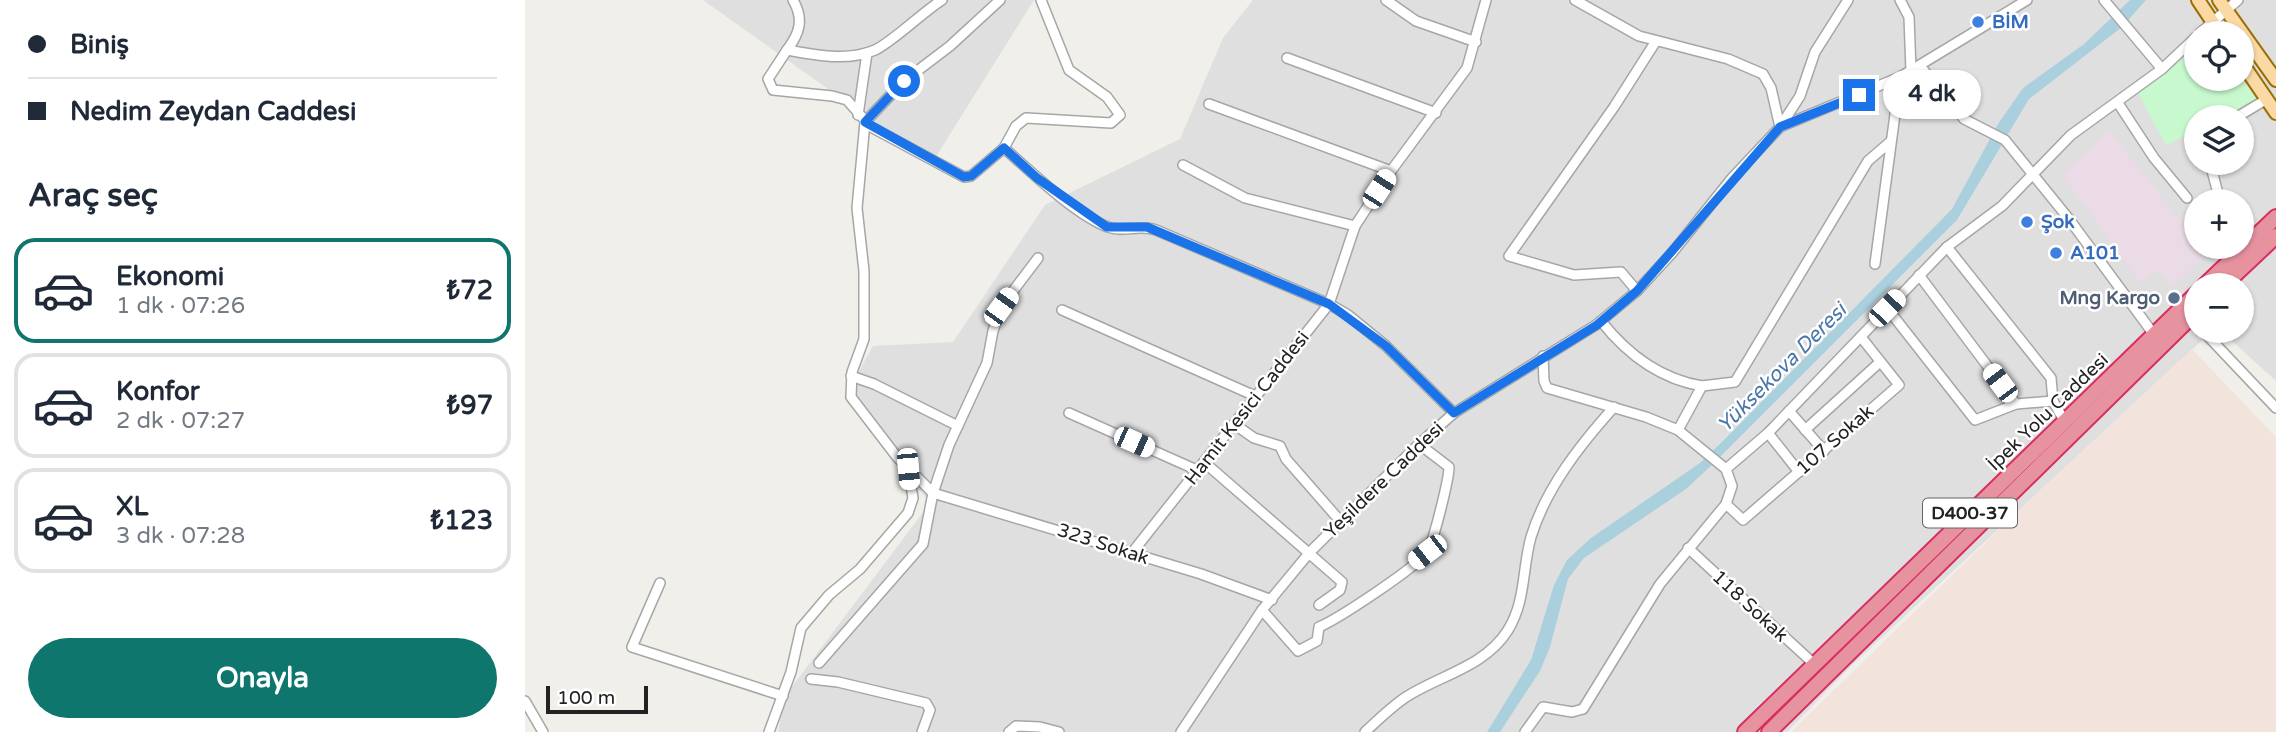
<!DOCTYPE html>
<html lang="tr">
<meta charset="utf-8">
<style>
body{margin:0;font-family:"Varela Round",sans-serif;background:#f2f2f3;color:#1f2937;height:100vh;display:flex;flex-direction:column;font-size:26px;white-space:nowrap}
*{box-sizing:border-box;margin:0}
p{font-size:23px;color:#747a83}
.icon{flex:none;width:38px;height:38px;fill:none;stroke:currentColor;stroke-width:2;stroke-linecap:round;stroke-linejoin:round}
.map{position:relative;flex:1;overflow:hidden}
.panel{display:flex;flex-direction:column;background:#fff;width:525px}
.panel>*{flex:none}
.hud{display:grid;align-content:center;height:154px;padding:0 28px;background:#fff}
.controls{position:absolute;left:1659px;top:21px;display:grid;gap:14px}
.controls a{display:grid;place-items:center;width:70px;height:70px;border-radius:50%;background:#fff;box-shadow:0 2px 5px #0004;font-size:35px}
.scale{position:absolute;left:21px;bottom:18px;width:102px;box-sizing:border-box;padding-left:7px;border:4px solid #222;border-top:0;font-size:19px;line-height:24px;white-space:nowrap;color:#222;-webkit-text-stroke:5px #fff;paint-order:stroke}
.end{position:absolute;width:32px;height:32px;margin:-16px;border:9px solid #1a73e8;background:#fff;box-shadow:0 0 0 4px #fff}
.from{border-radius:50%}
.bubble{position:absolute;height:49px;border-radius:24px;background:#fff;box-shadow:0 2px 5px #0004;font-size:23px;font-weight:800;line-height:49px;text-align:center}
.car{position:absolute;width:21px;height:42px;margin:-21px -10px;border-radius:9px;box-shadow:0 0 5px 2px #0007;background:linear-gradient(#fff 24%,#345 0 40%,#fff 0 76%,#345 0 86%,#fff 0)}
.hud b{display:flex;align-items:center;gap:24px;height:66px;font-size:26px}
.hud b+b{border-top:2px solid #e0e1e3}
.hud i{width:18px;height:18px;background:#1f2937}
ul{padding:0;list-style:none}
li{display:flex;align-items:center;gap:21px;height:105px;margin:0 14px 10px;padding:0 14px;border:4px solid #e0e1e3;border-radius:21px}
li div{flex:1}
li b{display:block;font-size:26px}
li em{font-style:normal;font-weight:800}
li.on{border-color:#0f766e}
li>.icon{width:63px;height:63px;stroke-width:1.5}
h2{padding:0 28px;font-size:32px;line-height:84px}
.button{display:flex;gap:14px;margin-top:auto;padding:14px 28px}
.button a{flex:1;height:80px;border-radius:42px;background:#0f766e;color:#fff;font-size:28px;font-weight:800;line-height:80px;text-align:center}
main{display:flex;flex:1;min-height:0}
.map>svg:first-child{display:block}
.residential{fill:#e0dfdf;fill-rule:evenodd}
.industrial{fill:#eadbe7}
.military{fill:#f2e3dd}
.park{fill:#c8f9ce}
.water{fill:#aad0de}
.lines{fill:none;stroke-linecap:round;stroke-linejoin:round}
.minor-casing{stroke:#a6a6a6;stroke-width:12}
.major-casing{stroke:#9c6f03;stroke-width:16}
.highway-casing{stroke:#d92d61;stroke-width:18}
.minor{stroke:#fff;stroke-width:9}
.major{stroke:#fad9a5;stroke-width:12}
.highway{stroke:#e6939f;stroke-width:14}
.route{stroke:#1a73e8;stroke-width:9}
.shop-dot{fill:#3f7fe0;stroke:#fff;stroke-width:2.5}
.service-dot{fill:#5c6f8a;stroke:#fff;stroke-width:2.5}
.labels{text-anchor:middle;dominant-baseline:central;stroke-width:5;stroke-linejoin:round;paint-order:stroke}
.shield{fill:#fff;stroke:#646464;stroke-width:2}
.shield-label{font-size:18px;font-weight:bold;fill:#222}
.shop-label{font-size:19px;font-weight:bold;fill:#366cbe;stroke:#fff;text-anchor:start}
.service-label{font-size:19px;font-weight:bold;fill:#4e5e75;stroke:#fff;text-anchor:end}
.street-label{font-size:19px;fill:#222;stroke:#fff}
.water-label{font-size:21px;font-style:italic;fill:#4b77a9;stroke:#fff}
</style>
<main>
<section class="panel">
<div class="hud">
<b><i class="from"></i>Biniş</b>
<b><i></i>Nedim Zeydan Caddesi</b>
</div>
<h2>Araç seç</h2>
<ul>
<li class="on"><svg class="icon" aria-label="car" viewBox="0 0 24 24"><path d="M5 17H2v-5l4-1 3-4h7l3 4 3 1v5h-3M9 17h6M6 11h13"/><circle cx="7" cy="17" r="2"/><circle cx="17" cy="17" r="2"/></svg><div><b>Ekonomi</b><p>1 dk · 07:26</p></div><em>₺72</em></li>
<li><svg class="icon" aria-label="car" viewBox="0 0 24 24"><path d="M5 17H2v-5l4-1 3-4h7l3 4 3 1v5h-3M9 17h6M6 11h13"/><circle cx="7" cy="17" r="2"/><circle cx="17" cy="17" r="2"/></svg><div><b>Konfor</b><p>2 dk · 07:27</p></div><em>₺97</em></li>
<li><svg class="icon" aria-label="car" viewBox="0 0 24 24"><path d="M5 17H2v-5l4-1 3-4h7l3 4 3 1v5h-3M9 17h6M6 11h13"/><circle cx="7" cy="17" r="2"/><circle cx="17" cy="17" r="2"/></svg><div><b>XL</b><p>3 dk · 07:28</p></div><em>₺123</em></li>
</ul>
<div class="button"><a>Onayla</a></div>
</section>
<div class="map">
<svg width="1751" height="732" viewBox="0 0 1751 732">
<rect width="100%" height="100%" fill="#f1efe9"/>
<!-- residential -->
<g class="residential">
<polygon points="178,0 509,0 407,163"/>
<path d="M 728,0 L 1751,0 L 1751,381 L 1696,331 L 1717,331 L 1717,285 L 1671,285 L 1671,331 L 1687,331 L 1327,665 L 1262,732 L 253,732 L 260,696 L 405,503 L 319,398 L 348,346 L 428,342 L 520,205 L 655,139 L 698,38 ZM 1671,33 L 1717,33 L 1717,79 L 1671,79 ZM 1671,117 L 1717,117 L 1717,163 L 1671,163 ZM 1671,201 L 1717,201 L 1717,247 L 1671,247 Z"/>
</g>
<!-- industrial -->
<polygon class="industrial" points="1585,131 1671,241 1671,247 1676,247 1681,253 1647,287 1633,270 1616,283 1537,175"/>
<!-- military -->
<polygon class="military" points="1667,349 1751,437 1751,732 1266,732 1491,513"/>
<!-- park -->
<polygon class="park" points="1671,49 1671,79 1716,79 1733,100 1698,117 1671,117 1671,130 1641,145 1613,93"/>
<!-- water -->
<polygon class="water" points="1605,0 1621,0 1597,27 1504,99 1432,220 1188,464 1161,489 1059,558 1043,579 1025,647 1015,671 975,732 962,732 1006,660 1029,585 1042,560 1066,538 1175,463 1199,440 1427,209 1473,124 1498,88 1559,44"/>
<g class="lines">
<!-- minor casing -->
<g class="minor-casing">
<g id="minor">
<path d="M 268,0 C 279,19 275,33 262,50 C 291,55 322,62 350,50 C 366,43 398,12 417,0"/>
<polyline points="475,0 425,46 379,81 340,122 332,208 339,271 339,339 327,372 326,397 372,457 408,493 676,574 747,600"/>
<polyline points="861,0 891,21 951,42"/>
<polyline points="1050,0 1114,36 1203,59 1238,74 1246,88 1255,127"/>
<polyline points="1375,0 1384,17 1386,71"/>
<polyline points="1579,0 1637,69"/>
<polyline points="1675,33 1713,0"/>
<path d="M 262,50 L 243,79 L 248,90 L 307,96 L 322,100 L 346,127 L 439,177 L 446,176 L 479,148 C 505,171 552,216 583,227 C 598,233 615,224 631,230 L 804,304 L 823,315 L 861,346 L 929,413"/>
<polyline points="762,58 911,113"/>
<polyline points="1396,67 1439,119 1480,140 1544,219 1630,336"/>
<polyline points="1593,103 1629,158 1662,198"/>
<polyline points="684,104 866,171"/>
<polyline points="333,115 342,53"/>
<polyline points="1712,117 1742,99"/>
<polyline points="1255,127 1375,77 1502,0"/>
<polyline points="1667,143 1671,141"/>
<polyline points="479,148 491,126 501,118 586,123 595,115 582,97 544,70 516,0"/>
<polyline points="1685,163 1695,201"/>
<polyline points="658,165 720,198 830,226"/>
<polyline points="1422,247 1526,378 1528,401"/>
<polyline points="1350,264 1375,77"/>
<polyline points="1394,275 1491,404 1528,401 1540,422"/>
<polyline points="1112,291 1096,272 1049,275 984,256 1089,107 1131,41"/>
<polyline points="1362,308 1450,420 1491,404"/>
<polyline points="537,310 730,396"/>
<path d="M 1076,321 C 1102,354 1135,379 1177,386"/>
<polyline points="1678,331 1751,408"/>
<polyline points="326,376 349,384 433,426"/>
<polyline points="1264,411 1299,451"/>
<polyline points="544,413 674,471"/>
<polyline points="709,424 729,438 755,446 761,459 817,523"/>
<polyline points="1153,430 1177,386 1210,382 1343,161 1365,142"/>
<polyline points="1280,430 1355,362"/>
<polyline points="1243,433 1274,472"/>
<polyline points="679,462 817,582 815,590 794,605"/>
<polyline points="1201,469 1243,433 1422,247 1477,206 1546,135 1637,69 1671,37"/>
<polyline points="1201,504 1218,520 1374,385 1336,337"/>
<polyline points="1163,548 1288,663"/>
<polyline points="606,554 804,304 830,226 866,171 942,68 961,0"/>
<polyline points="135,583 107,647 258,696"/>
<path d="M 737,610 L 773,651 L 792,641 L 794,627 C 813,619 892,567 902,552 C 908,544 924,479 924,467 L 894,444"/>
<polyline points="294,663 398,544 408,493 424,445 462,363 468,331 476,307 513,258"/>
<polyline points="286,679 313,682 401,703 405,710 397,732"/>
<polyline points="0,701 18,732"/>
<polyline points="244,732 266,672 276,628 304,595 335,569 383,513 388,498 383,469"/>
<polyline points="484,732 491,726 515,727 534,732"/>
<polyline points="656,732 737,610 785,552 894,444 929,413 1071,325 1112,291 1147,253 1207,178 1255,127 1275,96 1290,52 1323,0"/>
<path d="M 840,732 C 853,720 866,707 881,697 C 915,675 960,667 983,630 C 1001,601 997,569 1006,537 C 1021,488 1055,445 1089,407"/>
<polyline points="1000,732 1018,707 1047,712 1058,709 1135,584 1201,504 1207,486 1201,469 1153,430 1121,417 1022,388 1019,381 1018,356"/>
</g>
</g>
<!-- major casing -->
<g class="major-casing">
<g id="major">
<polyline points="1673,0 1695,33"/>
<polyline points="1694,0 1751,80"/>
<polyline points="1717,63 1751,113"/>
</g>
</g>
<!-- highway casing -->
<g class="highway-casing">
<g id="highway">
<polyline points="1680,285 1751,217"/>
<polyline points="1699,285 1751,236"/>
<polyline points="1220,732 1671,294"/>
<polyline points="1244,732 1671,312"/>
</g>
</g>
<!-- minor -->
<use href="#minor" class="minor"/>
<!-- major -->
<use href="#major" class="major"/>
<!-- highway -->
<use href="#highway" class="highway"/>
</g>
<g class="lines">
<!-- route -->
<polyline class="route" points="379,81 340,122 439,177 446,176 479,148 512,178 582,227 622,227 804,304 861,346 929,413 1072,325 1112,291 1255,127 1334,95"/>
</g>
<!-- markers -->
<g class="shop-dot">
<circle cx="1453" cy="22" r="7"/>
<circle cx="1502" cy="222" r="7"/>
<circle cx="1531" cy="253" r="7"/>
</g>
<circle class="service-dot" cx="1649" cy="298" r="7"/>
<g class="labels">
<!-- shield labels -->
<rect class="shield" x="1398" y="498.5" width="94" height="29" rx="5"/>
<g class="shield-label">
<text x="1445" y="513">D400-37</text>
</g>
<!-- shop labels -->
<g class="shop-label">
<text x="1467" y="22">BİM</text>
<text x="1516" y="222">Şok</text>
<text x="1545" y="253">A101</text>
</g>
<!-- service labels -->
<g class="service-label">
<text x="1635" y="298">Mng Kargo</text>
</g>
<!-- street labels -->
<g class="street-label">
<text transform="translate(722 408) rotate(-52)">Hamit Kesici Caddesi</text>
<text transform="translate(1523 412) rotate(-44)">İpek Yolu Caddesi</text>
<text transform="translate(1310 440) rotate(-41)">107 Sokak</text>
<text transform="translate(859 480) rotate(-44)">Yeşildere Caddesi</text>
<text transform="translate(578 544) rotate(18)">323 Sokak</text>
<text transform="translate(1225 606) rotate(43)">118 Sokak</text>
</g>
<!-- water labels -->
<g class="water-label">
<text transform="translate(1257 368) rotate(-45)">Yüksekova Deresi</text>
</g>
</g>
</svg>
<div class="controls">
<a><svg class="icon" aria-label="locate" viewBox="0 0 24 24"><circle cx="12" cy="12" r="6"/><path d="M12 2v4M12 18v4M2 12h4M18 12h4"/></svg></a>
<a><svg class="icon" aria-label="layers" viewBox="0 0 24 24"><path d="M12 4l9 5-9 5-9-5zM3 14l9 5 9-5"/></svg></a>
<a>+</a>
<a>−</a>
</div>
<div class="scale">100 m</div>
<i class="end from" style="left:379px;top:81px"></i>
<i class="end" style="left:1334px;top:95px"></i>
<div class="bubble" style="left:1358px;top:70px;width:98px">4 dk</div>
<i class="car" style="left:854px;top:189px;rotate:33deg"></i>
<i class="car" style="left:476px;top:307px;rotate:36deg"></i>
<i class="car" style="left:1362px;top:308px;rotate:44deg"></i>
<i class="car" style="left:1475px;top:383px;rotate:323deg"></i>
<i class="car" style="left:609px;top:442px;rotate:114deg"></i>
<i class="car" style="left:383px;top:469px;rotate:175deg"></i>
<i class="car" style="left:902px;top:552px;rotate:232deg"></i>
</div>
</main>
